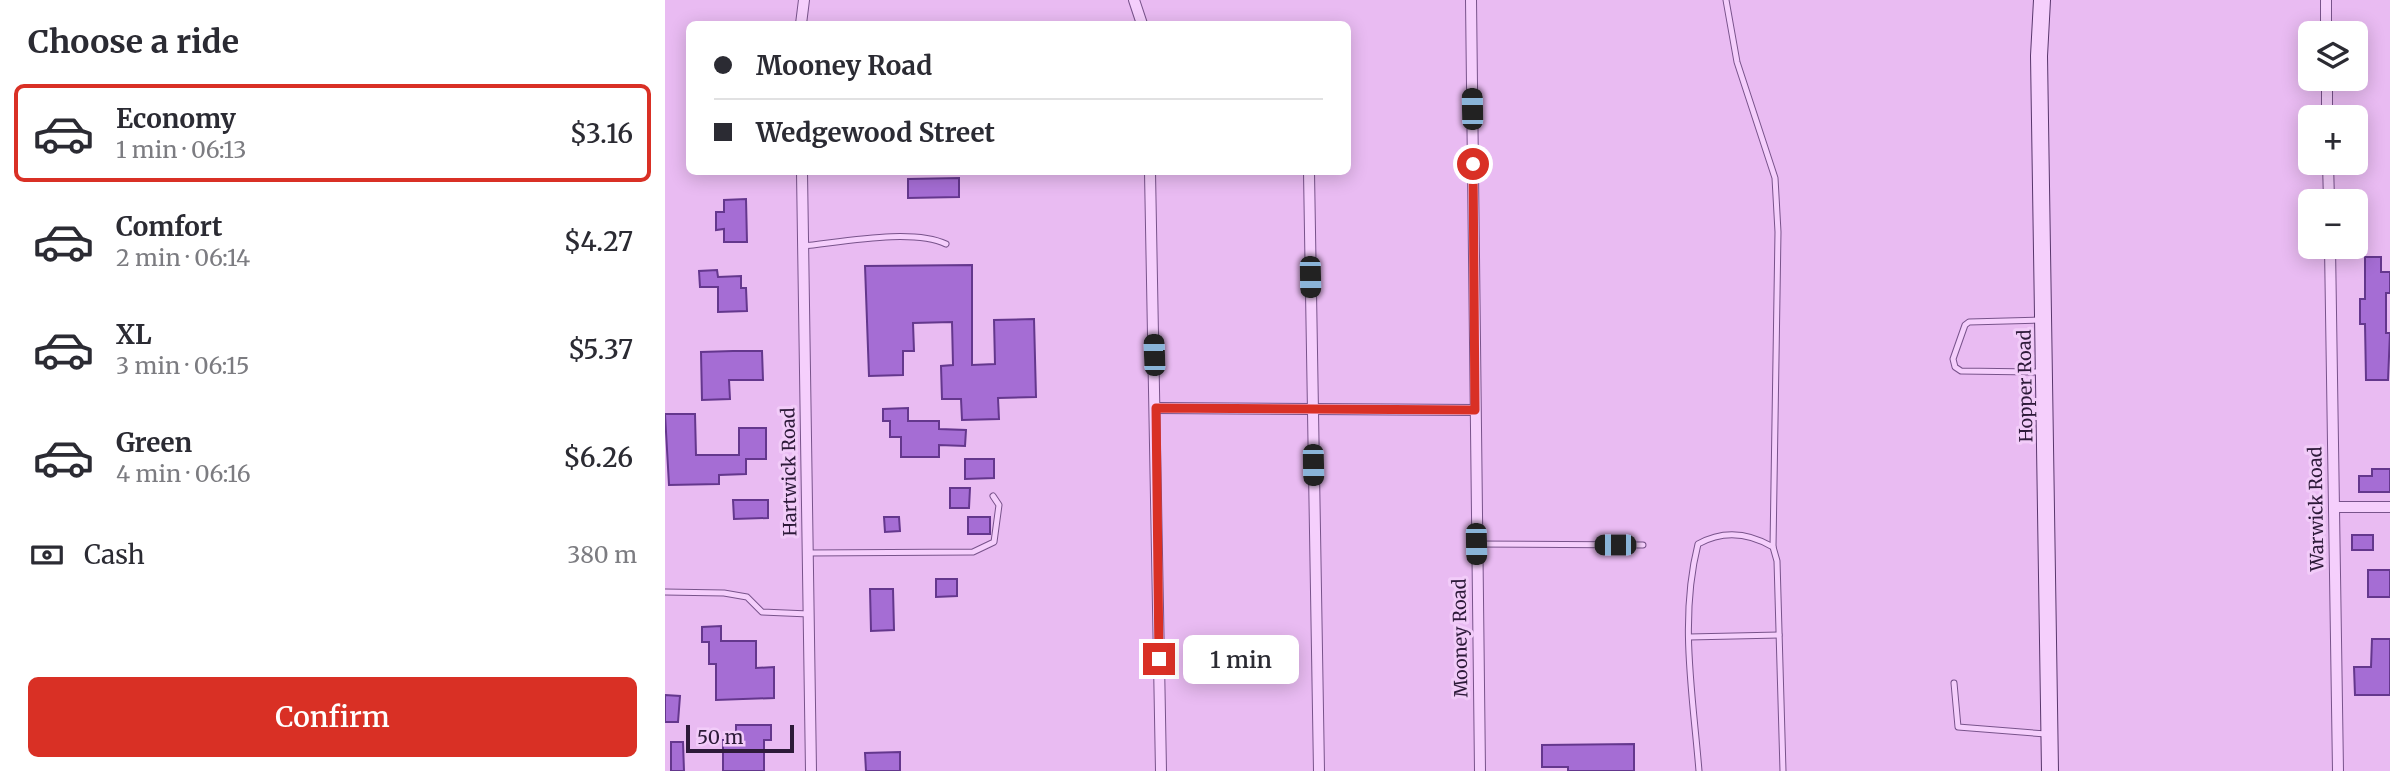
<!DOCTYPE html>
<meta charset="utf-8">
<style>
body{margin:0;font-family:Merriweather,serif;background:#f2f2f3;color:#2b2b33;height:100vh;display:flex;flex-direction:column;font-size:26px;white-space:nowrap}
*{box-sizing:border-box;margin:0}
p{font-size:23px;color:#7c7c81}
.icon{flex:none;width:38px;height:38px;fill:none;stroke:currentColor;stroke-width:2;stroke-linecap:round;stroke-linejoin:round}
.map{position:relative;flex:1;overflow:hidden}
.side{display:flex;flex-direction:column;background:#fff;width:665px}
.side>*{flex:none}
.banner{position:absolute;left:21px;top:21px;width:665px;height:154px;border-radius:10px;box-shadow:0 4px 18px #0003;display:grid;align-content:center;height:154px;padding:0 28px;background:#fff}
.controls{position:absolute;left:1633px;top:21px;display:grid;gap:14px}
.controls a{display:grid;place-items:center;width:70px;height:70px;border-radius:10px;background:#fff;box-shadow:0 4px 18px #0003;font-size:35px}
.scale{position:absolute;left:21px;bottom:18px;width:108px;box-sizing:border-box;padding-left:7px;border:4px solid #2d1a39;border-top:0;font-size:19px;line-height:24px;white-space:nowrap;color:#2d1a39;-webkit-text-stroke:5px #f2ccf9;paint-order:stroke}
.end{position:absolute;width:32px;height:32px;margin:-16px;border:9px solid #d93025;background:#fff;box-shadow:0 0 0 4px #fff}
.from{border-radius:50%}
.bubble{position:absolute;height:49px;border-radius:10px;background:#fff;box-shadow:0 4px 18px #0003;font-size:23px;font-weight:600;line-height:49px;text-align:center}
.car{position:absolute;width:21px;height:42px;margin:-21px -10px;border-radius:9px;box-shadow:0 0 5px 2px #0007;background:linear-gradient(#222 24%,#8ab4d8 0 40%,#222 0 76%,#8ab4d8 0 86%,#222 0)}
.banner b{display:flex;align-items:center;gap:24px;height:66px;font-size:26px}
.banner b+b{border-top:2px solid #e1e1e2}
.banner i{width:18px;height:18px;background:#2b2b33}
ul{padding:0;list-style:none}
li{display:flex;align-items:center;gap:21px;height:98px;margin:0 14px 10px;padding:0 14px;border:4px solid transparent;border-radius:10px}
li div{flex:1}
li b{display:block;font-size:26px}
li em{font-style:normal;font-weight:600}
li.selected{border-color:#d93025}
li>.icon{width:63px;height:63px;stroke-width:1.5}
h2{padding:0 28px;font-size:32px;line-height:84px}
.pay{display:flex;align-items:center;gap:18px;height:77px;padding:0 28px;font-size:26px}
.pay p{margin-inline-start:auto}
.cta{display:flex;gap:14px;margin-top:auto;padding:14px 28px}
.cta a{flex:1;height:80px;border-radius:10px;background:#d93025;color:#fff;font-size:28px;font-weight:600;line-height:80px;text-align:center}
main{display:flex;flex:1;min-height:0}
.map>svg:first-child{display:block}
.building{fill:#a56dd4;stroke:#64378d;stroke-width:2}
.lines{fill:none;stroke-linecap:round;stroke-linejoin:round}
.service-casing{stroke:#78538b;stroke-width:7}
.minor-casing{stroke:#78538b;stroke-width:12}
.secondary-casing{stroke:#59376d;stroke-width:18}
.service{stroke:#f5cffc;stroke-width:5}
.minor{stroke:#f5cffc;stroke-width:10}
.secondary{stroke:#f5cffc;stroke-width:16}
.route{stroke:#d93025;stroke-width:9}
.labels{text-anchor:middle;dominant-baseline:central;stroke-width:6;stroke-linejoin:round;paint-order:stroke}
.street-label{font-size:18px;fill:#2d1a39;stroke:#f2ccf9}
</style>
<main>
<section class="side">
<h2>Choose a ride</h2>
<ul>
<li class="selected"><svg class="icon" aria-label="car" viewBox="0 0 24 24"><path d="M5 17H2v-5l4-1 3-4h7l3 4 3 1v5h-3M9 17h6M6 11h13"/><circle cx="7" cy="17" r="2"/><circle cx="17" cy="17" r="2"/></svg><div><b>Economy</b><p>1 min · 06:13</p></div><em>$3.16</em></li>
<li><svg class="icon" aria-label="car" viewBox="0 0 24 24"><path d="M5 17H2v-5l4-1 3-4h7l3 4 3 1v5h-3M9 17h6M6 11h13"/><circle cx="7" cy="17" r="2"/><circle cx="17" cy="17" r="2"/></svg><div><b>Comfort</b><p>2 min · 06:14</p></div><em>$4.27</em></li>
<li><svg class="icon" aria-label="car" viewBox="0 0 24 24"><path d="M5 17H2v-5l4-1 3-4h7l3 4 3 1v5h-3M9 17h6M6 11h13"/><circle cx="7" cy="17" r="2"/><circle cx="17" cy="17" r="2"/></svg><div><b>XL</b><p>3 min · 06:15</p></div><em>$5.37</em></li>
<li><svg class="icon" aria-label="car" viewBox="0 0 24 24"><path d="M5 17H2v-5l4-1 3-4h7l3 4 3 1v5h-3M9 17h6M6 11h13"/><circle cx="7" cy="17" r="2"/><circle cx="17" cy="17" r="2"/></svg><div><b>Green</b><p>4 min · 06:16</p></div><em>$6.26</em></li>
</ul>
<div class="pay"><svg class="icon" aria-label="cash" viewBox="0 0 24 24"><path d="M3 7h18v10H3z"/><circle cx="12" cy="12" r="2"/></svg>Cash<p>380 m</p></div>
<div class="cta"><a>Confirm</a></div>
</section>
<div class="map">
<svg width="1725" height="771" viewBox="0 0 1725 771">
<rect width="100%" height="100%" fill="#e9bbf2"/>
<!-- building -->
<g class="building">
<polygon points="294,178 294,197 243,198 243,179"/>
<polygon points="81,199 82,242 59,242 59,229 51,230 51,212 59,212 59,200"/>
<polygon points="1700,257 1716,257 1716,272 1725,272 1725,293 1721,293 1721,333 1725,333 1723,380 1701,380 1700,324 1695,324 1695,299 1700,299"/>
<polygon points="307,265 307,365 330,364 329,320 369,319 371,397 333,398 334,419 297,420 296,399 277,399 276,366 288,365 287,322 248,323 249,351 238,351 238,375 204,376 200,266"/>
<polygon points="52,270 53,277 76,276 76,288 81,288 82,311 53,312 53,287 35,287 34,271"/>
<polygon points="68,351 97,351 98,380 64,380 65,399 37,400 36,352"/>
<polygon points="243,408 243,421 274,421 274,429 301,430 300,446 274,445 274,457 236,457 236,437 225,437 225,421 218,421 218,409"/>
<polygon points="0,414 30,414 31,455 74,455 74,428 101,428 101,459 81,459 81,474 54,475 54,484 4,485"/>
<polygon points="300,459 329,459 329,478 300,479"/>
<polygon points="1707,469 1725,469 1725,492 1694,492 1694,476 1707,476"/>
<polygon points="285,488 305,488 304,508 285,508"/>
<polygon points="68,500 103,500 103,518 69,519"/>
<polygon points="219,517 234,517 235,531 220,532"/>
<rect x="303" y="517" width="22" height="17"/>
<rect x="1687" y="535" width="21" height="15"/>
<rect x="1703" y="570" width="22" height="27"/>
<polygon points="271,579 292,579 292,596 271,597"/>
<polygon points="205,589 228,589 229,630 206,631"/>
<polygon points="56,626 56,641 91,641 91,668 109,667 109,698 51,700 51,664 44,664 44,642 37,642 37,627"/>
<polygon points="1707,639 1725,639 1725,695 1690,695 1689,667 1706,667"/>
<polygon points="0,695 15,696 13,722 0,722"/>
<polygon points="71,725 106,725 106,740 99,740 99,771 58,771 58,740 71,740"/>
<polygon points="6,742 18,742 19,771 6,771"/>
<polygon points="969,744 969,771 903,771 903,767 877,767 877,745"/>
<polygon points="235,752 235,771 201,771 200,753"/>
</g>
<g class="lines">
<!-- service casing -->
<g class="service-casing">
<g id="service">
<polyline points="1061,0 1072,62 1110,178 1113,232 1108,547"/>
<path d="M 138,246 C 177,242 247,228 281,244"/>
<polyline points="1374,320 1304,322 1300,325 1288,359 1290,367 1296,371 1376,372"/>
<polyline points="811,544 978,545"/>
<polyline points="143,553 308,552 329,542 334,505 328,496"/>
<polyline points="0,592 59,593 82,597 97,612 144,614"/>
<polyline points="1024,637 1114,635"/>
<polyline points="1289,683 1293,727 1381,734"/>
<path d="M 1034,771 C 1028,696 1014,619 1033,544 C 1058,530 1084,533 1108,547 L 1112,561 L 1118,771"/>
</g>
</g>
<!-- minor casing -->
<g class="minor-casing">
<g id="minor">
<polyline points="469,0 477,24"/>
<polyline points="806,0 815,771"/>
<polyline points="1661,0 1661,33"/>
<polyline points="136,24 139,0"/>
<polyline points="1662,79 1662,117"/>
<polyline points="1663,163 1664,201"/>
<polyline points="137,172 146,771"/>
<polyline points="485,172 496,771"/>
<polyline points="644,172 654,771"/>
<polyline points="1665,247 1673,771"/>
<polyline points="491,408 810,410"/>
<polyline points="1669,507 1725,507"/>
</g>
</g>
<!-- secondary casing -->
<g class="secondary-casing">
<polyline id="secondary" points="1377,0 1374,56 1385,771"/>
</g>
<!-- service -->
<use href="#service" class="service"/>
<!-- minor -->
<use href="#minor" class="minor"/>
<!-- secondary -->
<use href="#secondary" class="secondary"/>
</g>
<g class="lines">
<!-- route -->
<polyline class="route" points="494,659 491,408 810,410 808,164"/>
</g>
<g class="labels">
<!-- street labels -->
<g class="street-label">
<text transform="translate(1360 386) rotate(-91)">Hopper Road</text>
<text transform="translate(124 472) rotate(-91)">Hartwick Road</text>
<text transform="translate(1651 509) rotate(-91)">Warwick Road</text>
<text transform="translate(795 638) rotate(-91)">Mooney Road</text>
</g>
</g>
</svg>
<div class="controls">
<a><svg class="icon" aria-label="layers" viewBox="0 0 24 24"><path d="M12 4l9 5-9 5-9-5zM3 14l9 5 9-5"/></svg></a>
<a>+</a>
<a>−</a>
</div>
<div class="scale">50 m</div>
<i class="end from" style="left:808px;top:164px"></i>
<i class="end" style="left:494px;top:659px"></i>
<div class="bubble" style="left:518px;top:635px;width:116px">1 min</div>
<i class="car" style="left:807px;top:109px;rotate:359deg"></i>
<i class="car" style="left:645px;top:277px;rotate:179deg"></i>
<i class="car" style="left:489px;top:355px;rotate:358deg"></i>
<i class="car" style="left:648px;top:465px;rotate:179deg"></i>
<i class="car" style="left:811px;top:544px;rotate:179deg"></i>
<i class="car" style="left:950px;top:545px;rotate:270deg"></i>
<div class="banner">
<b><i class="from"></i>Mooney Road</b>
<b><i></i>Wedgewood Street</b>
</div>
</div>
</main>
